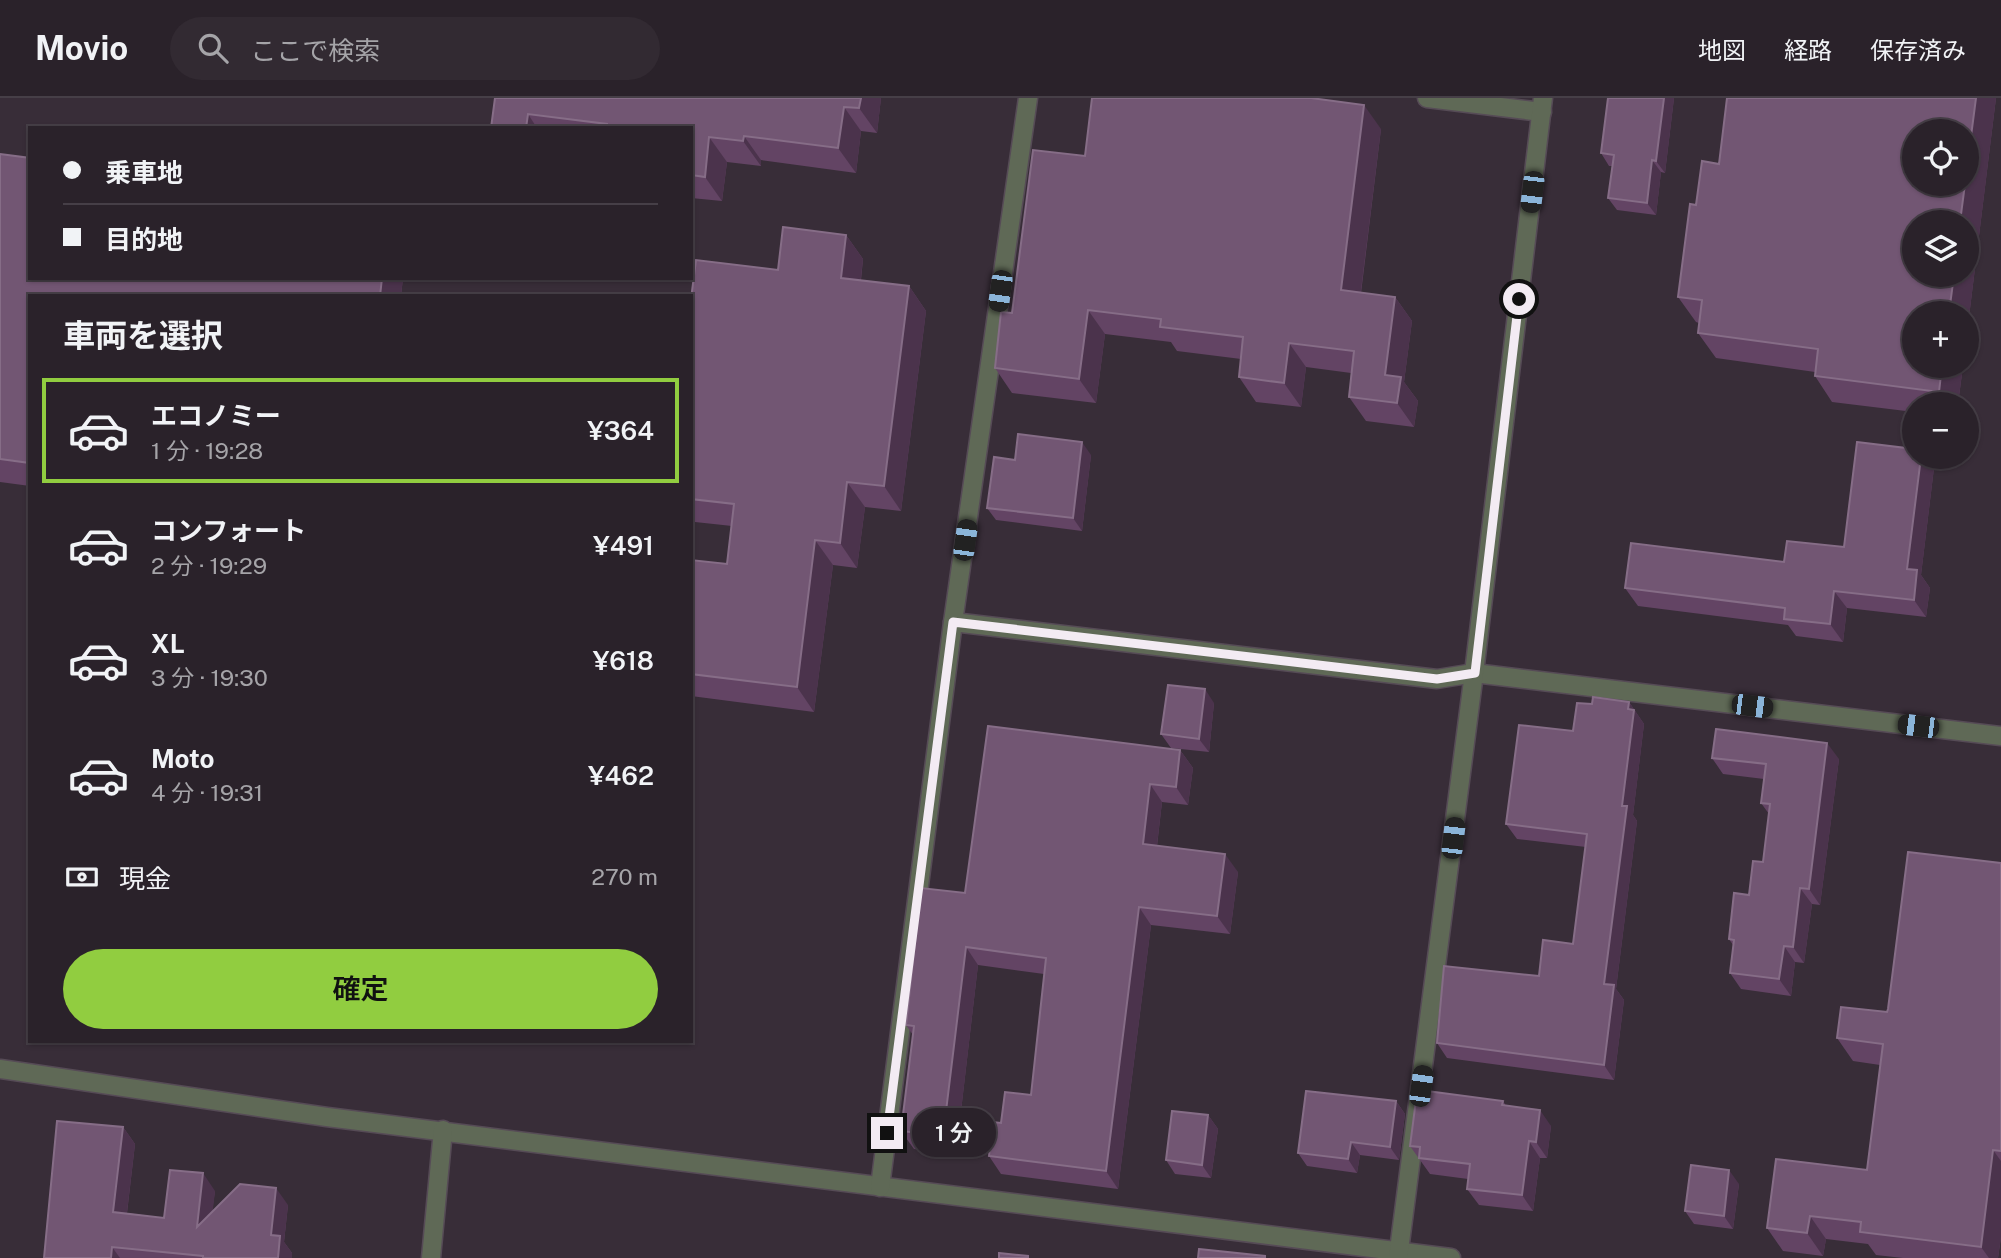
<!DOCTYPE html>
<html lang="ja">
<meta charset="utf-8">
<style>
body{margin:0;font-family:"Public Sans","Noto Sans JP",sans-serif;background:#322a32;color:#f1f3f6;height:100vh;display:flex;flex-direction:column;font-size:26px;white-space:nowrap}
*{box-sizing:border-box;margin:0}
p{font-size:23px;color:#a5a4a8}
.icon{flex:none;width:38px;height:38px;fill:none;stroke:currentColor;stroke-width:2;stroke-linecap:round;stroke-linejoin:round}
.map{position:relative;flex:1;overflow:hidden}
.details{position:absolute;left:28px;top:196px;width:665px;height:749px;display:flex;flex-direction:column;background:#2a222a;border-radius:0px;box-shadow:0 2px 5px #0004,0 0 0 2px #463f47}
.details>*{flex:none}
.guide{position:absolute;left:28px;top:28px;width:665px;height:154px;border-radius:0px;box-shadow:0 2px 5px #0004,0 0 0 2px #463f47;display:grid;align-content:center;height:154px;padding:0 35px;background:#2a222a}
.buttons{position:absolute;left:1902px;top:21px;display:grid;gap:14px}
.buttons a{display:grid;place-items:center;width:77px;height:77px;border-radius:50%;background:#2a222a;box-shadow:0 2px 5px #0004,0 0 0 2px #463f47;font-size:35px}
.end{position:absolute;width:32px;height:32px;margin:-16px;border:9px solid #f3ebf3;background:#111;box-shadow:0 0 0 4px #111}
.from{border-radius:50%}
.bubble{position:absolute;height:49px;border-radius:24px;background:#2a222a;box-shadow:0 2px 5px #0004,0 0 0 2px #463f47;font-size:23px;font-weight:600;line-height:49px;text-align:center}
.car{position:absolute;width:21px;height:42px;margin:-21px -10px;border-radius:9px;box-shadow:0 0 5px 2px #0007;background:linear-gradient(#222 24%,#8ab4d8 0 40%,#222 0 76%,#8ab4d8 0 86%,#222 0)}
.guide b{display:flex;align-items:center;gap:24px;height:66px;font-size:26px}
.guide b+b{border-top:2px solid #463f47}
.guide i{width:18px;height:18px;background:#f1f3f6}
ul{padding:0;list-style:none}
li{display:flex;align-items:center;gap:21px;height:105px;margin:0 14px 10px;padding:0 21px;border:4px solid transparent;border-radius:0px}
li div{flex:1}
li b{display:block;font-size:26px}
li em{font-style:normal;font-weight:600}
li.on{border-color:#91cd40}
li>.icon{width:63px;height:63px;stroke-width:1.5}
h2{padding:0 35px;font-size:32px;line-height:84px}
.pay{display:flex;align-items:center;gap:18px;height:77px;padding:0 35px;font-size:26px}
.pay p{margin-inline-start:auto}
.primary-button{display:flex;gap:14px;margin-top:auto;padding:14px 35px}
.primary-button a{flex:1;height:80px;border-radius:42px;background:#91cd40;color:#111;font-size:28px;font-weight:600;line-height:80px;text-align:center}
header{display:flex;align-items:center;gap:42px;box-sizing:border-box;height:98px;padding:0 35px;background:#2a222a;border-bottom:2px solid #463f47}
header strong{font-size:33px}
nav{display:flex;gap:38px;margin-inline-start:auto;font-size:24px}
.search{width:490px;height:63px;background:#322a32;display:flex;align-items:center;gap:18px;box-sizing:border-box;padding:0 24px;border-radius:38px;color:#a5a4a8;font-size:26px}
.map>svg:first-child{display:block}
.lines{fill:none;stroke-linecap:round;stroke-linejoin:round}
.minor-casing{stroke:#564b56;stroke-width:21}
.minor{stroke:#5f6956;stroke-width:18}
.wall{fill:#634464}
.shaded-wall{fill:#4b334c}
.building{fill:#725673;stroke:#866d87;stroke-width:2}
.route{stroke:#f3ebf3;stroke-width:9}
</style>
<header>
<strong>Movio</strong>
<div class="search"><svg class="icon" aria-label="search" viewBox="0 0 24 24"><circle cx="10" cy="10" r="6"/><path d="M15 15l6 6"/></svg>ここで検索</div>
<nav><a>地図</a><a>経路</a><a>保存済み</a></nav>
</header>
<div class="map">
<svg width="2001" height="1160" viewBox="0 0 2001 1160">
<rect width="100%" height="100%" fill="#382d38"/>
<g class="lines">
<!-- minor casing -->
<g class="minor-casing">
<g id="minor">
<polyline points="1427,0 1542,14"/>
<polyline points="953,524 1437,581 1474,575 2001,638"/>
<polyline points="0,971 327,1019 1451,1160"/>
<polyline points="880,1089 953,524 1028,0"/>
<polyline points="431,1160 443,1032"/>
<polyline points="1398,1160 1474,575 1543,0"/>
</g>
</g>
<!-- minor -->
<use href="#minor" class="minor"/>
</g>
<!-- wall -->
<g class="wall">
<polygon points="495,0 881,0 877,35 861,33 856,75 761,62 761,68 727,64 722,103 691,100 691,30 491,30"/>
<polygon points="1608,0 1674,0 1665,75 1661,74 1656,117 1617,112 1608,100 1612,68 1609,68 1601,55"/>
<polygon points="1727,0 1996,0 1967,235 1967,215 1963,268 1958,306 1914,306 1914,314 1832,304 1815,278 1815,274 1716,260 1698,235 1699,225 1696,224 1678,199 1696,107 1719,66"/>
<polygon points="1381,31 1361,195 1395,199 1412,223 1404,284 1418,303 1414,329 1366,323 1349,299 1351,275 1306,269 1301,309 1256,304 1239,279 1241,261 1177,253 1171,244 1105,236 1096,305 1012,295 995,270 1012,215 1085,58"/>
<polygon points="0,56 30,180 403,180 401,198 30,198 30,388 0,384"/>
<polygon points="846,137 863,161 861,182 909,188 926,213 901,413 865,409 857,470 833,467 814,614 691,598 691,462 727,466 732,428 695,424 691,419 691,201 778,172"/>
<polygon points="1091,357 1082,433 996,422 987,410 1015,362"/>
<polygon points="1934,370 1921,477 1930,490 1926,519 1847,510 1843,544 1796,538 1788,527 1638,508 1625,490 1784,464 1844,449"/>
<polygon points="1629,604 1644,626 1633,717 1637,723 1616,891 1624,902 1614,982 1447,960 1437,945 1539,878 1573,846 1586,749 1517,741 1506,726 1592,606"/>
<polygon points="1214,605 1209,654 1171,650 1161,636"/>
<polygon points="1180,652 1193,670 1188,707 1162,704 1157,748 1238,774 1230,836 1151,827 1118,1091 1001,1076 989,1058 1001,1025 1031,997 1044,876 978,867 956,1056 914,1051 901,1033 913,937 906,927 965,795"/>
<polygon points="1712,660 1839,661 1820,807 1812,806 1804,865 1795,864 1791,898 1741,891 1730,875 1733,847 1729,841 1763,764 1769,716 1761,705 1764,681 1723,676"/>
<polygon points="2001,765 2001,1139 1998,1160 1903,1160 1876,1157 1868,1146 1826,1141 1823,1158 1783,1153 1767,1130 1867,1072 1880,967 1853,963 1837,940 1887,914"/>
<polygon points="1396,1003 1405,1016 1399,1062 1360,1057 1357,1075 1307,1068 1298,1055"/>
<polygon points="1426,1003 1503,1003 1506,1008 1551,1028 1547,1060 1540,1060 1533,1113 1479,1107 1467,1091 1468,1081 1430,1076 1410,1048"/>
<polygon points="1208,1017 1218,1031 1211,1080 1175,1076 1166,1062"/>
<polygon points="123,1029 135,1046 127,1115 164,1120 215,1093 212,1114 288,1107 284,1144 292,1155 292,1160 44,1160"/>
<polygon points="1739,1086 1733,1131 1694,1126 1685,1113"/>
</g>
<!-- shaded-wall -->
<g class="shaded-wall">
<polygon points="861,0 881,0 877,35 859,10"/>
<polygon points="1664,0 1674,0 1665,75 1656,63"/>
<polygon points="1976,0 1996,0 1967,235 1967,215 1949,215 1954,177 1967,177 1967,124 1960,124 1965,86 1967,86 1967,69"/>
<polygon points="1364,7 1381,31 1358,216 1341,192"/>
<polygon points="844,9 861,33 856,75 838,50"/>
<polygon points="528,16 537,30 526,30"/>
<polygon points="744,38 761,62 761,68 743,43"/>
<polygon points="709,39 727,64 722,103 705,79"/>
<polygon points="1652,62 1661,74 1656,117 1647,105"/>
<polygon points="846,137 863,161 858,205 841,180"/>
<polygon points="382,180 403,180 401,198 380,198"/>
<polygon points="909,188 926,213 901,413 884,388"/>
<polygon points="1395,199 1412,223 1404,284 1418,303 1414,329 1397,305 1385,277"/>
<polygon points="1088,212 1105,236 1096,305 1079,281"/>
<polygon points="1289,245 1306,269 1301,309 1284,285"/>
<polygon points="1942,268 1963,268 1958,306 1948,306 1939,294"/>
<polygon points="1082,344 1091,357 1082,433 1073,420"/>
<polygon points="1921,359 1926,359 1934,370 1921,477 1930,490 1926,519 1914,502 1907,471"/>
<polygon points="847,384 865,409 857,470 840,445"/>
<polygon points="815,442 833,467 814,614 797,589"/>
<polygon points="1834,493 1847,510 1843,544 1830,526"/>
<polygon points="1205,591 1214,605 1209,654 1199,641"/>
<polygon points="1629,604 1644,626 1633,717 1637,723 1616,891 1624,902 1614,982 1604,967 1604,886 1622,708"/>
<polygon points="1827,645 1839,661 1820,807 1809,791"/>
<polygon points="1180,652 1193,670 1188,707 1176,689"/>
<polygon points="1150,686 1162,704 1155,764 1143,746"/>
<polygon points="1225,756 1238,774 1230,836 1217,818"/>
<polygon points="1800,790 1812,806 1804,865 1793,849"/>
<polygon points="1139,809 1151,827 1118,1091 1106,1073"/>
<polygon points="1784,848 1795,864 1791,898 1779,881"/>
<polygon points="966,849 978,867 956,1056 943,1038"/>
<polygon points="1396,1003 1405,1016 1399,1062 1390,1049"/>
<polygon points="1540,1012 1551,1028 1547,1060 1536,1044"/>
<polygon points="1208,1017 1218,1031 1211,1080 1202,1067"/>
<polygon points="123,1029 135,1046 125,1131 113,1114"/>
<polygon points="1529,1043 1540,1060 1533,1113 1522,1097"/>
<polygon points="1351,1044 1360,1057 1357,1075 1348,1061"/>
<polygon points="1993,1052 2001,1063 2001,1139 1998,1160 1989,1160 1981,1149"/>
<polygon points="1729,1072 1739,1086 1733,1131 1724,1118"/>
<polygon points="203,1075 215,1093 209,1146 197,1129"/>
<polygon points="276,1090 288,1107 284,1144 292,1155 292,1160 278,1160 271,1137"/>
<polygon points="1810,1118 1826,1141 1823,1158 1807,1135"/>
<polygon points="112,1149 120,1160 111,1160"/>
</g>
<!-- building -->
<g class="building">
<polygon points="495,0 861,0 859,10 844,9 838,50 744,38 743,43 709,39 705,79 691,77 691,30 607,30 607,26 528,16 526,30 491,30"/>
<polygon points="1092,0 1311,0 1364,7 1341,192 1395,199 1385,277 1401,279 1397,305 1349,299 1354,253 1289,245 1284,285 1239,279 1243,239 1160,229 1161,221 1088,212 1079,281 995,270 1001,214 1012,215 1033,52 1085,58"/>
<polygon points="1608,0 1664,0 1656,63 1652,62 1647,105 1608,100 1614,57 1601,55"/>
<polygon points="1727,0 1976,0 1967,69 1967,33 1914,33 1914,86 1965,86 1960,124 1914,124 1914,177 1954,177 1949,215 1914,215 1914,268 1942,268 1939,294 1815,278 1818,251 1698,235 1702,202 1678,199 1690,106 1696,107 1702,63 1719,66"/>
<polygon points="0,56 30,60 30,180 382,180 380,198 30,198 30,365 0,361"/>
<polygon points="783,129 846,137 841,180 909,188 884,388 847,384 840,445 815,442 797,589 691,576 691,462 727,466 734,406 691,401 691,201 696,162 778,172"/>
<polygon points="1018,336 1082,344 1073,420 987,410 994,359 1015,362"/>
<polygon points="1857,344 1914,351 1914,359 1921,359 1907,471 1917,472 1914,502 1834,493 1830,526 1784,521 1785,510 1625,490 1631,445 1784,464 1787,443 1844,449"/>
<polygon points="1168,587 1205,591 1199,641 1161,636"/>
<polygon points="1593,599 1629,604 1628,611 1634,612 1622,708 1627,708 1604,886 1614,887 1604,967 1437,945 1444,868 1539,878 1543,842 1573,846 1587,736 1506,726 1519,627 1573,633 1577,605 1592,606"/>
<polygon points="988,628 1180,652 1176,689 1150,686 1143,746 1225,756 1217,818 1139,809 1106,1073 989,1058 993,1024 1001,1025 1005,994 1031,997 1046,860 966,849 943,1038 901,1033 914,928 906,927 921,790 965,795"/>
<polygon points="1716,631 1827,645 1809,791 1800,790 1793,849 1784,848 1779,881 1730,875 1734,842 1729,841 1734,795 1749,797 1753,763 1763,764 1770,706 1761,705 1766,666 1712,660"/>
<polygon points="1908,754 2001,765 2001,1053 1993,1052 1981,1149 1860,1134 1861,1124 1810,1118 1807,1135 1767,1130 1776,1061 1867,1072 1883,946 1837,940 1841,909 1887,914 1888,911"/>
<polygon points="1306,993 1396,1003 1390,1049 1351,1044 1348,1061 1298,1055"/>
<polygon points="1427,993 1503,1003 1502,1007 1540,1012 1536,1044 1529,1043 1522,1097 1467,1091 1470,1066 1419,1060 1420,1049 1410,1048 1416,1002 1426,1003"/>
<polygon points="1172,1013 1208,1017 1202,1067 1166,1062"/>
<polygon points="57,1023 123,1029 113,1114 164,1120 170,1072 203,1075 197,1129 240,1086 276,1090 271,1137 280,1138 278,1160 203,1160 203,1158 112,1149 111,1160 44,1160"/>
<polygon points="1691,1067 1729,1072 1724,1118 1685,1113"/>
<polygon points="1199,1151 1265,1158 1265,1160 1198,1160"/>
<polygon points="999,1155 1028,1158 1028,1160 999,1160"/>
</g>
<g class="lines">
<!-- route -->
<polyline class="route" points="887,1035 953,524 1437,581 1475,575 1519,201"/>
</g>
</svg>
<div class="buttons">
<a><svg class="icon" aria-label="locate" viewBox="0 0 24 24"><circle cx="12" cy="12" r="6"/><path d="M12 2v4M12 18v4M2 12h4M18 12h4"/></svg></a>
<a><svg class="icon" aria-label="layers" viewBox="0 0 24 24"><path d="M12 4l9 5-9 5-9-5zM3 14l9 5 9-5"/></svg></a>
<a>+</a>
<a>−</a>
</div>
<i class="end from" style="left:1519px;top:201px"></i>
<i class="end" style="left:887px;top:1035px"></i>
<div class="bubble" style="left:912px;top:1010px;width:84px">1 分</div>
<i class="car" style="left:1532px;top:94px;rotate:187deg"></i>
<i class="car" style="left:1000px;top:193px;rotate:188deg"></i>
<i class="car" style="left:965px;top:442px;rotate:8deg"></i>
<i class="car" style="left:1752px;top:608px;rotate:97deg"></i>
<i class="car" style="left:1918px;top:628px;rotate:277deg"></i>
<i class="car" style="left:1453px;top:740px;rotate:7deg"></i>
<i class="car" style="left:1421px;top:988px;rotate:8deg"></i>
<div class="guide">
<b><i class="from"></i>乗車地</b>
<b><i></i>目的地</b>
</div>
<section class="details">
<h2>車両を選択</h2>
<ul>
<li class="on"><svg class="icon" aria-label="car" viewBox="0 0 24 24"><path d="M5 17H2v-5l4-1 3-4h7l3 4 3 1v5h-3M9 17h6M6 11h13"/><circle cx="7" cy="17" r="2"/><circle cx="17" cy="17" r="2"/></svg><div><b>エコノミー</b><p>1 分 · 19:28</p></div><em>¥364</em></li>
<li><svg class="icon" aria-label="car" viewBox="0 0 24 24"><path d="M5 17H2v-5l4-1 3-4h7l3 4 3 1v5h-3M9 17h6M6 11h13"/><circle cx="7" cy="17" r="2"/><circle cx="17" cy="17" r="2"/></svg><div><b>コンフォート</b><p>2 分 · 19:29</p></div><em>¥491</em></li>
<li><svg class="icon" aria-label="car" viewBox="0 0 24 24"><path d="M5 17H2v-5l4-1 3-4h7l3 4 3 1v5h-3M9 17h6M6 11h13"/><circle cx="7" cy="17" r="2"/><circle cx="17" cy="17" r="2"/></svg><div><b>XL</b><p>3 分 · 19:30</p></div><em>¥618</em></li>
<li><svg class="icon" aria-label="car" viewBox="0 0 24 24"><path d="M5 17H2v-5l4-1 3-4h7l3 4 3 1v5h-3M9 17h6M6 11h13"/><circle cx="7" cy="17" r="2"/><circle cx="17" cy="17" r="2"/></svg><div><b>Moto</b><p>4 分 · 19:31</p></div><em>¥462</em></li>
</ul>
<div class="pay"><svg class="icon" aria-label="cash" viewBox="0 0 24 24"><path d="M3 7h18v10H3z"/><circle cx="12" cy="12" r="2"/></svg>現金<p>270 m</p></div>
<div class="primary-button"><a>確定</a></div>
</section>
</div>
